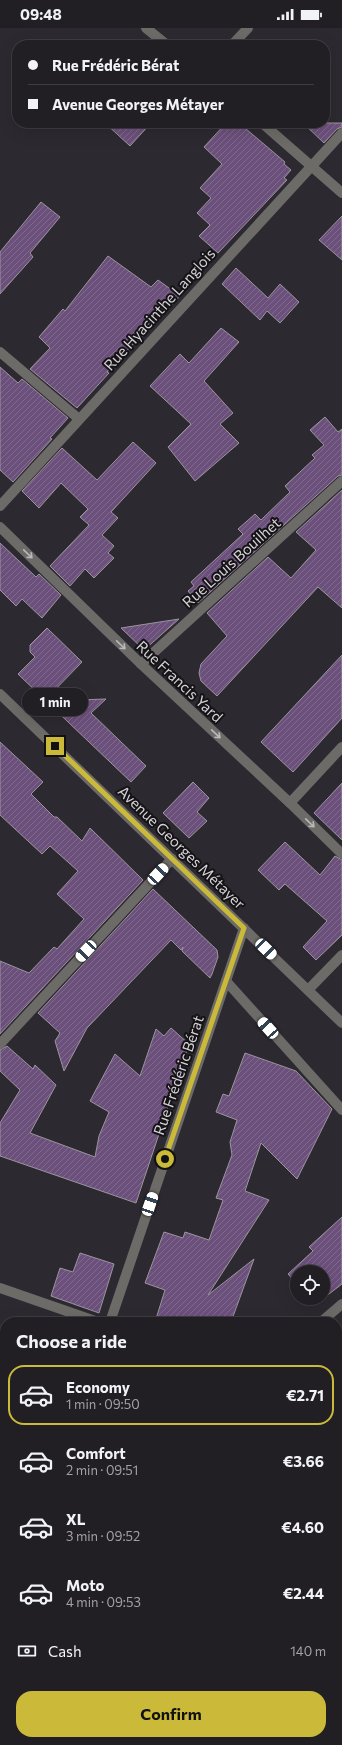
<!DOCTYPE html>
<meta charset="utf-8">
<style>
body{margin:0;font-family:Commissioner,sans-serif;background:#2e2c31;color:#f1f3f6;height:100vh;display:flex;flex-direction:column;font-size:15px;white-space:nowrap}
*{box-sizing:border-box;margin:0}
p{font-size:13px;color:#a2a2a6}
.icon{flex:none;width:22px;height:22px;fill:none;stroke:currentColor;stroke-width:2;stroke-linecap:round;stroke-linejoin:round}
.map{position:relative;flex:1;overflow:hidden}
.panel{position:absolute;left:0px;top:1289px;width:342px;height:428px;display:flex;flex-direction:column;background:#221f24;border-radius:16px 16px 0 0;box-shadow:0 4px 16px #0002,0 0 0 1px #3f3d41}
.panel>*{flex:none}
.top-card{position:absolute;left:12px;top:12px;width:318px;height:88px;border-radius:16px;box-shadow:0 4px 16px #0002,0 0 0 1px #3f3d41;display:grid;align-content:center;height:88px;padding:0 16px;background:#221f24}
.controls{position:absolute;left:290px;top:1237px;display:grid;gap:8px}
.controls a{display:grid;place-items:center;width:40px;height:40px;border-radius:50%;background:#221f24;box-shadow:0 4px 16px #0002,0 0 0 1px #3f3d41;font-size:20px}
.end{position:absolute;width:18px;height:18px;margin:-9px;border:5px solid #cbba39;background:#111;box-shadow:0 0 0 2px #111}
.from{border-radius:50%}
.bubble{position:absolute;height:28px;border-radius:14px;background:#221f24;box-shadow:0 4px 16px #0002,0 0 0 1px #3f3d41;font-size:13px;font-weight:700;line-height:28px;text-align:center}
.car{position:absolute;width:12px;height:24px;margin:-12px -6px;border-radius:5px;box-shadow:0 0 3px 1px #0007;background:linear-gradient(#fff 24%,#345 0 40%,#fff 0 76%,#345 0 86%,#fff 0)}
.top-card b{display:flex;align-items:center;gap:14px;height:38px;font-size:15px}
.top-card b+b{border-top:1px solid #3f3d41}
.top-card i{width:10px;height:10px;background:#f1f3f6}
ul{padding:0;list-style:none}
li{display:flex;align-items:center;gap:12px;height:60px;margin:0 8px 6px;padding:0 8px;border:2px solid transparent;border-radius:16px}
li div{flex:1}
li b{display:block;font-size:15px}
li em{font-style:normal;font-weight:700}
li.current{border-color:#cbba39}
li>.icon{width:36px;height:36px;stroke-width:1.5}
h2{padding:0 16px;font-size:18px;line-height:48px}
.pay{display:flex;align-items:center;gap:10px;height:44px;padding:0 16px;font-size:15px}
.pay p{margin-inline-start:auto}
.action{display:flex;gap:8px;margin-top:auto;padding:8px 16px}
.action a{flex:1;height:46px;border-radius:16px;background:#cbba39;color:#111;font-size:16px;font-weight:700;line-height:46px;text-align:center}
.status{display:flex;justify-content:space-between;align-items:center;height:28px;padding:0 20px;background:#221f24;direction:ltr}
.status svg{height:11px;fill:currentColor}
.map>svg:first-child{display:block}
.building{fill:url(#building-hatch);stroke:#9a959d}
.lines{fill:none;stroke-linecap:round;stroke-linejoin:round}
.minor{stroke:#6c6b67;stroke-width:10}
.oneway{stroke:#bbb8bb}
.route{stroke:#cbba39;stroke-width:5}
.labels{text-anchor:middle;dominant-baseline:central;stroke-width:4;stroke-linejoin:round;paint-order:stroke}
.street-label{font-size:15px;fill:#d5d2d7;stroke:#151316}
</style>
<div class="status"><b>09:48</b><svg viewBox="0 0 49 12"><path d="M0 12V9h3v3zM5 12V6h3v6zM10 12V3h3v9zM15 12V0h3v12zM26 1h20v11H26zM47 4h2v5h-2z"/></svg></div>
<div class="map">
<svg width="342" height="1717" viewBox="0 0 342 1717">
<defs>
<pattern id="building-hatch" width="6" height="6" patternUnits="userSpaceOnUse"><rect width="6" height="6" fill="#6c507c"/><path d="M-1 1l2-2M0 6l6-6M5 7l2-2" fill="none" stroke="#80688e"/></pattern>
</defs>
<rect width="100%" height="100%" fill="#2d2930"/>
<!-- building -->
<g class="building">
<polygon points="105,95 151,95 130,118"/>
<polygon points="226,95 239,95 285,134 284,136 291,142 284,150 287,152 218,225 199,208 210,197 197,185 211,170 200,160 222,136 204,119"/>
<polygon points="303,95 342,95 342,99 337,101 324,115"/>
<polygon points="41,174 60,189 30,225 33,229 0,266 0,224"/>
<polygon points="342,188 342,232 319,212"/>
<polygon points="108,228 151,259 158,252 180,268 138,313 137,312 107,344 109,345 77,380 30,341 50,320 39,309 63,281 65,283"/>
<polygon points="236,240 268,270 280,256 299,274 280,295 267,283 260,292 222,256"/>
<polygon points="221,300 239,314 204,353 233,385 220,396 239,415 195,453 168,419 191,396 150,358 180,326 189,335"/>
<polygon points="0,339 18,355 22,351 68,390 50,410 52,411 13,454 0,442"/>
<polygon points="325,389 338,404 342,401 342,447 338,448 198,575 188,563 194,558 191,554 243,506 238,501 255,486 261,492 290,464 285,458 315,430 312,427 324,417 310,402"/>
<polygon points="133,414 156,435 111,484 118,490 102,507 114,518 108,525 114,530 94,550 85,541 70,558 50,538 89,497 80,489 88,481 61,455 39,480 22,463 62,420 97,452"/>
<polygon points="342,462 342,580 318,559 217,668 201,653 199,645 201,636 227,608 207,585 268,529 291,550 316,522 296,504"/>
<polygon points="0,515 36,549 39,546 61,567 42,590 22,571 16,578 0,562"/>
<polygon points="179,591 144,622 121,600"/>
<polygon points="47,600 82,634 45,672 18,646 35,629 30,624 30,617"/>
<polygon points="342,627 342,690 293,744 261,714"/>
<polygon points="106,671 91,685 146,738 131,754 46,673"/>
<polygon points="0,714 43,754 31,766 54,789 57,789 82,813 90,800 143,852 0,1006 0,933 29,945 54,919 57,921 84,891 57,866 78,843 50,818 42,826 0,787"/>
<polygon points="193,754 209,770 197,784 207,793 189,810 163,785"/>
<polygon points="342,755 342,812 314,785"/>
<polygon points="285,814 320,847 335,828 342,832 342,907 316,932 303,919 327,893 285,856 279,862 258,842"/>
<polygon points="153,861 217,922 218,929 212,946 210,950 182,923 183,919 181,922 171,912 87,1000 64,1043 55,1013 60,1005 38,985"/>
<polygon points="171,1000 189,1016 136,1175 0,1128 0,1095 20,1062 0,1043 0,1022 7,1018 33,1041 35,1037 56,1057 30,1105 95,1129 99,1108 109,1084 90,1073 115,1026 140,1048 156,1001 164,1008"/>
<polygon points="245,1025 296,1043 332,1081 297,1151 261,1115 245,1163 269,1172 208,1267 254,1231 231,1294 155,1294 165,1262 145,1255 164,1204 183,1210 185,1204 209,1212 223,1172 216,1170 232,1127 230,1114 237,1092 216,1084 223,1066 229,1068"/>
<polygon points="342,1189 342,1256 316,1276 310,1270 323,1270 323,1244 297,1244 297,1256 288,1246 313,1223 309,1219"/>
<polygon points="80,1225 114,1236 99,1285 51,1268 60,1240 73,1244"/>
</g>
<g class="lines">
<!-- minor -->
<g class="minor">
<polyline points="146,0 167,17"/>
<polyline points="232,17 248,0"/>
<polyline points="262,95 342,165"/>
<polyline points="0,324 79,391"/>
<polyline points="0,478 342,105"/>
<polyline points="0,499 141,636 290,775 342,826"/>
<polyline points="141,636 342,453"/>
<polyline points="0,666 342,995"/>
<polyline points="290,775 342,719"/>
<polyline points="226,953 342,1082"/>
<polyline points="308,962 342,927"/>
<polyline points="0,1016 172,831"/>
<polyline points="0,1260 98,1294"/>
<polyline points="110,1294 244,900"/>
<polyline points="321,1294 342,1276"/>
<polyline points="0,1432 5,1431"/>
<polyline points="337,1653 342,1644"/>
<polyline points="0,1715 5,1706"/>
<polyline points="74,1717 77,1712"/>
<polyline points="301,1717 304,1712"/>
</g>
</g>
<!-- one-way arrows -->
<defs><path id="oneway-shaft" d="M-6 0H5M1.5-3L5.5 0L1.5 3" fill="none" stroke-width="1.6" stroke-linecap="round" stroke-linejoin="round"/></defs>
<g class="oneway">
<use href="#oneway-shaft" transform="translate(28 526) rotate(44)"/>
<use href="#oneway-shaft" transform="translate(121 617) rotate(44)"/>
<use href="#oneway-shaft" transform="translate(216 706) rotate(43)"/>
<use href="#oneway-shaft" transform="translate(310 795) rotate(44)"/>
</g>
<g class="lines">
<!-- route -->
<polyline class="route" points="55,718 244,900 165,1131"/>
</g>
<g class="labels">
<!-- street labels -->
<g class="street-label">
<text transform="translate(159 281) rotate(-48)">Rue Hyacinthe Langlois</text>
<text transform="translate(231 534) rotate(-42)">Rue Louis Bouilhet</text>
<text transform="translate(180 653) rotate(43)">Rue Francis Yard</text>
<text transform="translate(182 819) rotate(44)">Avenue Georges Métayer</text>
<text transform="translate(178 1047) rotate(-71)">Rue Frédéric Bérat</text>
</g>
</g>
</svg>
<div class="controls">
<a><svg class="icon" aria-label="locate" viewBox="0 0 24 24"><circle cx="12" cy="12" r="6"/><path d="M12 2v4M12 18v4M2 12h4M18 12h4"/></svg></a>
</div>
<i class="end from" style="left:165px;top:1131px"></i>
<i class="end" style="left:55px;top:718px"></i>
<div class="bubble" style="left:22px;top:660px;width:66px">1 min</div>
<i class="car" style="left:158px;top:846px;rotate:43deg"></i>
<i class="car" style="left:266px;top:921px;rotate:134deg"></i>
<i class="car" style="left:86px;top:923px;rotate:223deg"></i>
<i class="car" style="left:268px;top:1000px;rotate:318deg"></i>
<i class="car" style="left:150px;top:1176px;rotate:19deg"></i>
<div class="top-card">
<b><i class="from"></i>Rue Frédéric Bérat</b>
<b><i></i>Avenue Georges Métayer</b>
</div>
<section class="panel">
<h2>Choose a ride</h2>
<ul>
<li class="current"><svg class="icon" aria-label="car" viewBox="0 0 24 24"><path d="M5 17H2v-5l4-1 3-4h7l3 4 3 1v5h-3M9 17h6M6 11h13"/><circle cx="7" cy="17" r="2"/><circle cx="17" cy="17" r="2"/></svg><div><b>Economy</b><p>1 min · 09:50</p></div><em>€2.71</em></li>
<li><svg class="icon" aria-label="car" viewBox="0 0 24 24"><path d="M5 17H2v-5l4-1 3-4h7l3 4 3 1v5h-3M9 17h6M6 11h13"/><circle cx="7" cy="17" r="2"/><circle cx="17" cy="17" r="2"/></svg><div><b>Comfort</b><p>2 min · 09:51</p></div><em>€3.66</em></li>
<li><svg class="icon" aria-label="car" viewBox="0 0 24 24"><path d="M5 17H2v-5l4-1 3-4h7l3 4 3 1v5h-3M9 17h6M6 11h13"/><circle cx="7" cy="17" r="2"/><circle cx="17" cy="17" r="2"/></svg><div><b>XL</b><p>3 min · 09:52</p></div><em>€4.60</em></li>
<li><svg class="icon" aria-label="car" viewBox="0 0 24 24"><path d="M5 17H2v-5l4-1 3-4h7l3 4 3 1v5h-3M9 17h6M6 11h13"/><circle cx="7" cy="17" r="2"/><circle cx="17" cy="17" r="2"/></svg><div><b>Moto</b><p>4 min · 09:53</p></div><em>€2.44</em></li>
</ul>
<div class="pay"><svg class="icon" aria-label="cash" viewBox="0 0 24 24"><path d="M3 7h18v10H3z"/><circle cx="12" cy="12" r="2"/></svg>Cash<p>140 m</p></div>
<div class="action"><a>Confirm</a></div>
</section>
</div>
